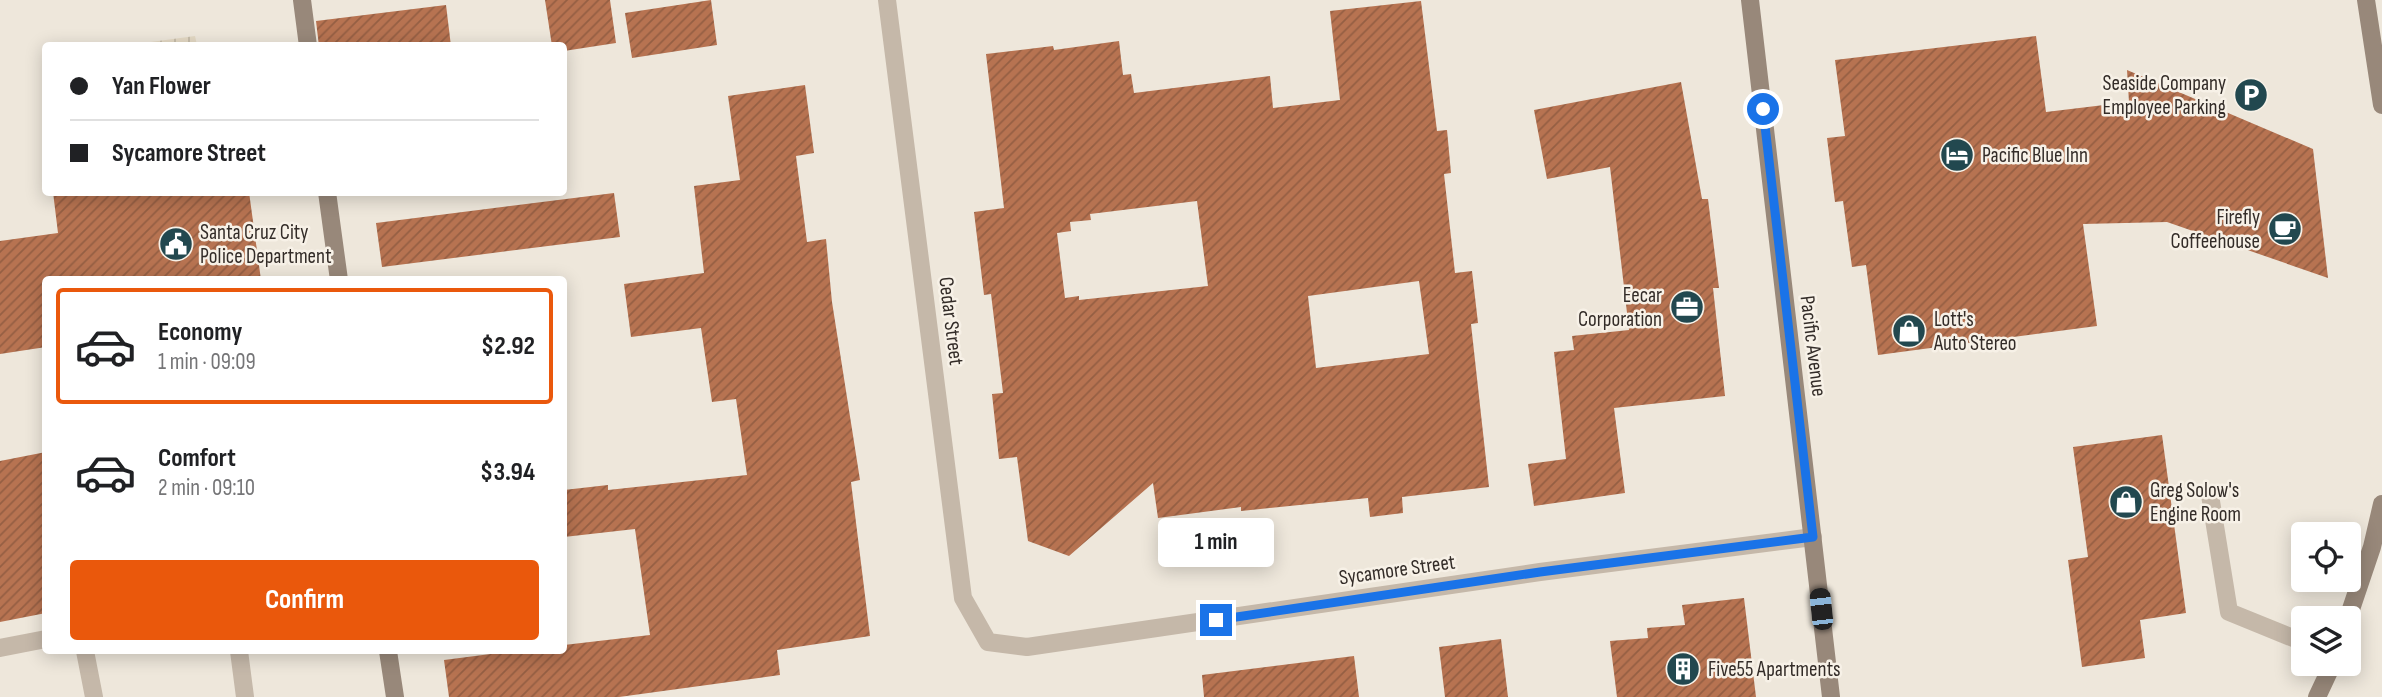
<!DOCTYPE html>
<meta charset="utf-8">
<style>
body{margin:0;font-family:"Sofia Sans Condensed",sans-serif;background:#f6f6f6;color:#202124;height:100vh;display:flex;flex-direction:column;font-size:26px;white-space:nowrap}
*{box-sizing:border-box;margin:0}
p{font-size:23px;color:#757577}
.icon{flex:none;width:38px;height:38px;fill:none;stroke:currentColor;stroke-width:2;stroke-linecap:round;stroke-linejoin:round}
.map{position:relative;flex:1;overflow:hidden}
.panel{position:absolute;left:42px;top:276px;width:525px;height:378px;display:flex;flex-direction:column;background:#fff;border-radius:7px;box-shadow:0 4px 18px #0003}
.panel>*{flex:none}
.banner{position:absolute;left:42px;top:42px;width:525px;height:154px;border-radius:7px;box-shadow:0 4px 18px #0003;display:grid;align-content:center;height:154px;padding:0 28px;background:#fff}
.tools{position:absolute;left:2291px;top:522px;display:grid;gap:14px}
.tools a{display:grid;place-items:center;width:70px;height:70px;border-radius:7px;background:#fff;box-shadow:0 4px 18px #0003;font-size:35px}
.end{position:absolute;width:32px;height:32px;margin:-16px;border:9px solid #1a73e8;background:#fff;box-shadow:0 0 0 4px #fff}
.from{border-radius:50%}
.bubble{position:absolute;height:49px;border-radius:7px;background:#fff;box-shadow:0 4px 18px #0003;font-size:23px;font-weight:700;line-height:49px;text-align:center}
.car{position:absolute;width:21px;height:42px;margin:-21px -10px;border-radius:9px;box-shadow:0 0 5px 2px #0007;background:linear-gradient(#222 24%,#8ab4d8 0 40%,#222 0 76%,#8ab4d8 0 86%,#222 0)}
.banner b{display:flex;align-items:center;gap:24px;height:66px;font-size:26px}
.banner b+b{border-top:2px solid #e0e0e0}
.banner i{width:18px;height:18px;background:#202124}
ul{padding:12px 0 0;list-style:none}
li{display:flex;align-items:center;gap:21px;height:116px;margin:0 14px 10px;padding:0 14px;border:4px solid transparent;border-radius:7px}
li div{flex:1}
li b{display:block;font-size:26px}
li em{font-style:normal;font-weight:700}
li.active{border-color:#ea580c}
li>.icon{width:63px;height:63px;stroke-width:1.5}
.primary-button{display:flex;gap:14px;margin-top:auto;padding:14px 28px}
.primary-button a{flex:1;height:80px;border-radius:7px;background:#ea580c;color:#fff;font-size:28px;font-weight:700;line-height:80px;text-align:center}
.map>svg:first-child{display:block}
.plaza{fill:url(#plaza-grid)}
.building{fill:url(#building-hatch);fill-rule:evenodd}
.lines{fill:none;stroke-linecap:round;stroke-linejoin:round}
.lane{stroke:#c5b8a9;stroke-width:18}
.street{stroke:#c5b8a9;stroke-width:18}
.secondary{stroke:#98887a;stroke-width:18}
.route{stroke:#1a73e8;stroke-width:9}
.labels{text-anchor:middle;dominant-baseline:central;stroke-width:5;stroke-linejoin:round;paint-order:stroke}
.poi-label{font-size:21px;fill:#332c28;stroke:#f7f1e7;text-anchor:start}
.street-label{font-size:21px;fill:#332c28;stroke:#f7f1e7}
</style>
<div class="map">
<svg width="2382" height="697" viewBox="0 0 2382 697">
<defs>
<pattern id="plaza-grid" width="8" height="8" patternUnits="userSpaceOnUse" patternTransform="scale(1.75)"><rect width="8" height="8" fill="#e4d9c4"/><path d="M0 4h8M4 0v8" fill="none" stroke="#c4baa8"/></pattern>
<pattern id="building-hatch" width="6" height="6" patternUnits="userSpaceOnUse" patternTransform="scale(1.75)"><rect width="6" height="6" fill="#b77351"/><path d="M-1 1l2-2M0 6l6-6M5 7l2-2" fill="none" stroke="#955f43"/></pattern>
</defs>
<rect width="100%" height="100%" fill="#eee7db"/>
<!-- plaza -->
<polygon class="plaza" points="195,36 197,45 137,45 136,44"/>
<!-- building -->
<g class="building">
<polygon points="545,0 610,0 616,43 564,51 564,46 552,46"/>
<polygon points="711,0 717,45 632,58 625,13"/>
<path d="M 1421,1 L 1437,131 L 1447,130 L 1451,173 L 1444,174 L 1455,273 L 1472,271 L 1478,323 L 1471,324 L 1489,487 L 1402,497 L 1403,513 L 1370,517 L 1368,498 L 1241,511 L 1241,507 L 1158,518 L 1153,483 L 1069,556 L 1028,541 L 1017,457 L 999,459 L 992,394 L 1003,393 L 991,294 L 984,295 L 974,212 L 1004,208 L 986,54 L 1053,46 L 1054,50 L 1119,41 L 1123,75 L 1131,74 L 1134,93 L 1270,76 L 1273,108 L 1340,100 L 1330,11 ZM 1197,201 L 1208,286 L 1079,300 L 1079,296 L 1065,298 L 1057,233 L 1071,231 L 1070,222 L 1091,220 L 1090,214 ZM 1419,281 L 1429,354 L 1316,368 L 1308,296 Z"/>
<polygon points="446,5 451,46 319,46 316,21"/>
<polygon points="2036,36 2046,112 2129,102 2127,70 2313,149 2328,278 2167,222 2083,224 2097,326 1878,355 1866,265 1852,267 1843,201 1835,202 1827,138 1845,136 1835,60"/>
<polygon points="1681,82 1702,199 1708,199 1719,288 1713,288 1725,396 1614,408 1625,493 1534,506 1528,464 1566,459 1554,352 1574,350 1572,336 1629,330 1610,167 1547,179 1534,110"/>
<polygon points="805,85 814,153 796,156 807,242 826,239 832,302 860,480 851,482 870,636 777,650 780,675 619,697 449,697 444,660 513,651 564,651 564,645 650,635 635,529 564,537 564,490 608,485 608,490 747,475 736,399 712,402 701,328 631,337 624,284 704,273 694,186 740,180 728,96"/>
<polygon points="53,192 249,192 261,280 46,280 46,347 0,354 0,241 58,233"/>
<polygon points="614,193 620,237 382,267 376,223"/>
<polygon points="2162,435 2186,613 2140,620 2145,658 2082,667 2068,560 2088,557 2073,447"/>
<polygon points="46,452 46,613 0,622 0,461"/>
<polygon points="1744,598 1756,697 1617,697 1610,641 1648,638 1647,628 1685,625 1682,605"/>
<polygon points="1501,639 1508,697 1445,697 1439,647"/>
<polygon points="1354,656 1359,697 1204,697 1202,675"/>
</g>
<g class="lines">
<!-- lane -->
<g class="lane">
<polyline points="2210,495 2229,612 2303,642"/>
<polyline points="0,648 46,639"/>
<polyline points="85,651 94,697"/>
<polyline points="239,651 245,697"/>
</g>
<!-- street -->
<polyline class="street" points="887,0 963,598 988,642 1027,647 1540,572 1813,537"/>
<!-- secondary -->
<g class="secondary">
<polyline points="302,0 308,46"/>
<polyline points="1750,0 1831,697"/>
<polyline points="2366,0 2382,105"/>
<polyline points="327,192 339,280"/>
<polyline points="2348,618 2372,547 2382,504"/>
<polyline points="388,651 395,697"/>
<polyline points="2317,697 2333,663"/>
</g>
</g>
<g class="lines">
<!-- route -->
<polyline class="route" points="1216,620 1540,572 1813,537 1763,109"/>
</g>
<!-- icons -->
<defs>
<g id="parking-disc" transform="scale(1.75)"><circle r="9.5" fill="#22484f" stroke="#f7f1e7"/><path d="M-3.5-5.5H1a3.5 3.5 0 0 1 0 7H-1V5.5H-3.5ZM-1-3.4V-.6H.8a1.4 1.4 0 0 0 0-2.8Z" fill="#fff"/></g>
<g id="hotel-disc" transform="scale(1.75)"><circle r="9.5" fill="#22484f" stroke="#f7f1e7"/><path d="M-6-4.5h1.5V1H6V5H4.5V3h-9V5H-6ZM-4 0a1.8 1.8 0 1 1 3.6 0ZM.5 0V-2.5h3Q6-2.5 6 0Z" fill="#fff"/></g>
<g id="cafe-disc" transform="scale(1.75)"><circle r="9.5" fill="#22484f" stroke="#f7f1e7"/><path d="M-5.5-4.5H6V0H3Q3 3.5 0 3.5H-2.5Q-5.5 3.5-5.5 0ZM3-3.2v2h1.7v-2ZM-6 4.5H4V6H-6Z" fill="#fff"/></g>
<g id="civic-disc" transform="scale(1.75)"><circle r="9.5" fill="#22484f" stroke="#f7f1e7"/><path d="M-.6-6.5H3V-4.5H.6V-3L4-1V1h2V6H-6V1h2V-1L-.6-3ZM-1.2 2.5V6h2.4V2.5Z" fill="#fff"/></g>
<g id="office-disc" transform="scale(1.75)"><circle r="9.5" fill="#22484f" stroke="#f7f1e7"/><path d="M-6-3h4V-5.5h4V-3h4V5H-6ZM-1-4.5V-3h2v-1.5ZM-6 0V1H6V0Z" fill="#fff"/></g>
<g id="shop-disc" transform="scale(1.75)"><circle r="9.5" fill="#22484f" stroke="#f7f1e7"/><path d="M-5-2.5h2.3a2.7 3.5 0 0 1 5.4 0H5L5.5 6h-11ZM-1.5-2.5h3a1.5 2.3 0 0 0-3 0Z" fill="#fff"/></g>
<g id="building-disc" transform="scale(1.75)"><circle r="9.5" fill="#22484f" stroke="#f7f1e7"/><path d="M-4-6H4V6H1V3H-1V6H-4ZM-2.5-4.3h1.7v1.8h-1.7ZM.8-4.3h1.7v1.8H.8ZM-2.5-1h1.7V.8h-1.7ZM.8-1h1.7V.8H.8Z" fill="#fff"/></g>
</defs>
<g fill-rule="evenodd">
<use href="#parking-disc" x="2251" y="95"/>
<use href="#hotel-disc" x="1957" y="155"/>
<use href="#cafe-disc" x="2285" y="229"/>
<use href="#civic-disc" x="176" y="244"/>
<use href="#office-disc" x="1687" y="307"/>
<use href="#shop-disc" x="1909" y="331"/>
<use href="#shop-disc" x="2126" y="502"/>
<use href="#building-disc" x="1683" y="669"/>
</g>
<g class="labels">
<!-- poi labels -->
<g class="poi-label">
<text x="2226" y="83" text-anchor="end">Seaside Company<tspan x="2226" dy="24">Employee Parking</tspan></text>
<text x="1982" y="155">Pacific Blue Inn</text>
<text x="2260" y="217" text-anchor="end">Firefly<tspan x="2260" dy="24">Coffeehouse</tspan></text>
<text x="200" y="232">Santa Cruz City<tspan x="200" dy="24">Police Department</tspan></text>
<text x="1662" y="295" text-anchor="end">Eecar<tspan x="1662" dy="24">Corporation</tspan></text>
<text x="1934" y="319">Lott's<tspan x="1934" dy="24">Auto Stereo</tspan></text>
<text x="2150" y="490">Greg Solow's<tspan x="2150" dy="24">Engine Room</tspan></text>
<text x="1708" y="669">Five55 Apartments</text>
</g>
<!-- street labels -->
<g class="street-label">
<text transform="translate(951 321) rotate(83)">Cedar Street</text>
<text transform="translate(1813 346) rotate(83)">Pacific Avenue</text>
<text transform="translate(1397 570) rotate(-8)">Sycamore Street</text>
</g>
</g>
</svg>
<div class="tools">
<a><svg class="icon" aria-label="locate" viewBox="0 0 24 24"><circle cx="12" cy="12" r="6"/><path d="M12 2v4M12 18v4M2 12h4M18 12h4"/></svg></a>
<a><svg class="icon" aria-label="layers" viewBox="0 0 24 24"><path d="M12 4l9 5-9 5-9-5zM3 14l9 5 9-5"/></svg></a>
</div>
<i class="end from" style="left:1763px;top:109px"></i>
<i class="end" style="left:1216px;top:620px"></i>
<div class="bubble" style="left:1158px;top:518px;width:116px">1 min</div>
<i class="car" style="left:1821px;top:609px;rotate:354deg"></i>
<div class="banner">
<b><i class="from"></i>Yan Flower</b>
<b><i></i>Sycamore Street</b>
</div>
<section class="panel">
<ul>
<li class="active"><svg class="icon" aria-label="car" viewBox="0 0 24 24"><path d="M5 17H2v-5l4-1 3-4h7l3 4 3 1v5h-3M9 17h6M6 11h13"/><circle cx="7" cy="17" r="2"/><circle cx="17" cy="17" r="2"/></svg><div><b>Economy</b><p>1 min · 09:09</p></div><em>$2.92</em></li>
<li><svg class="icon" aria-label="car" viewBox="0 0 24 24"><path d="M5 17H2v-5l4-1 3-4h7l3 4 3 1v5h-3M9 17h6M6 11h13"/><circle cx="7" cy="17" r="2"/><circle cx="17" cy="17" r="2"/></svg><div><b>Comfort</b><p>2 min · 09:10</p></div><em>$3.94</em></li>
</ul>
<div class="primary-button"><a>Confirm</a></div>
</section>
</div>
